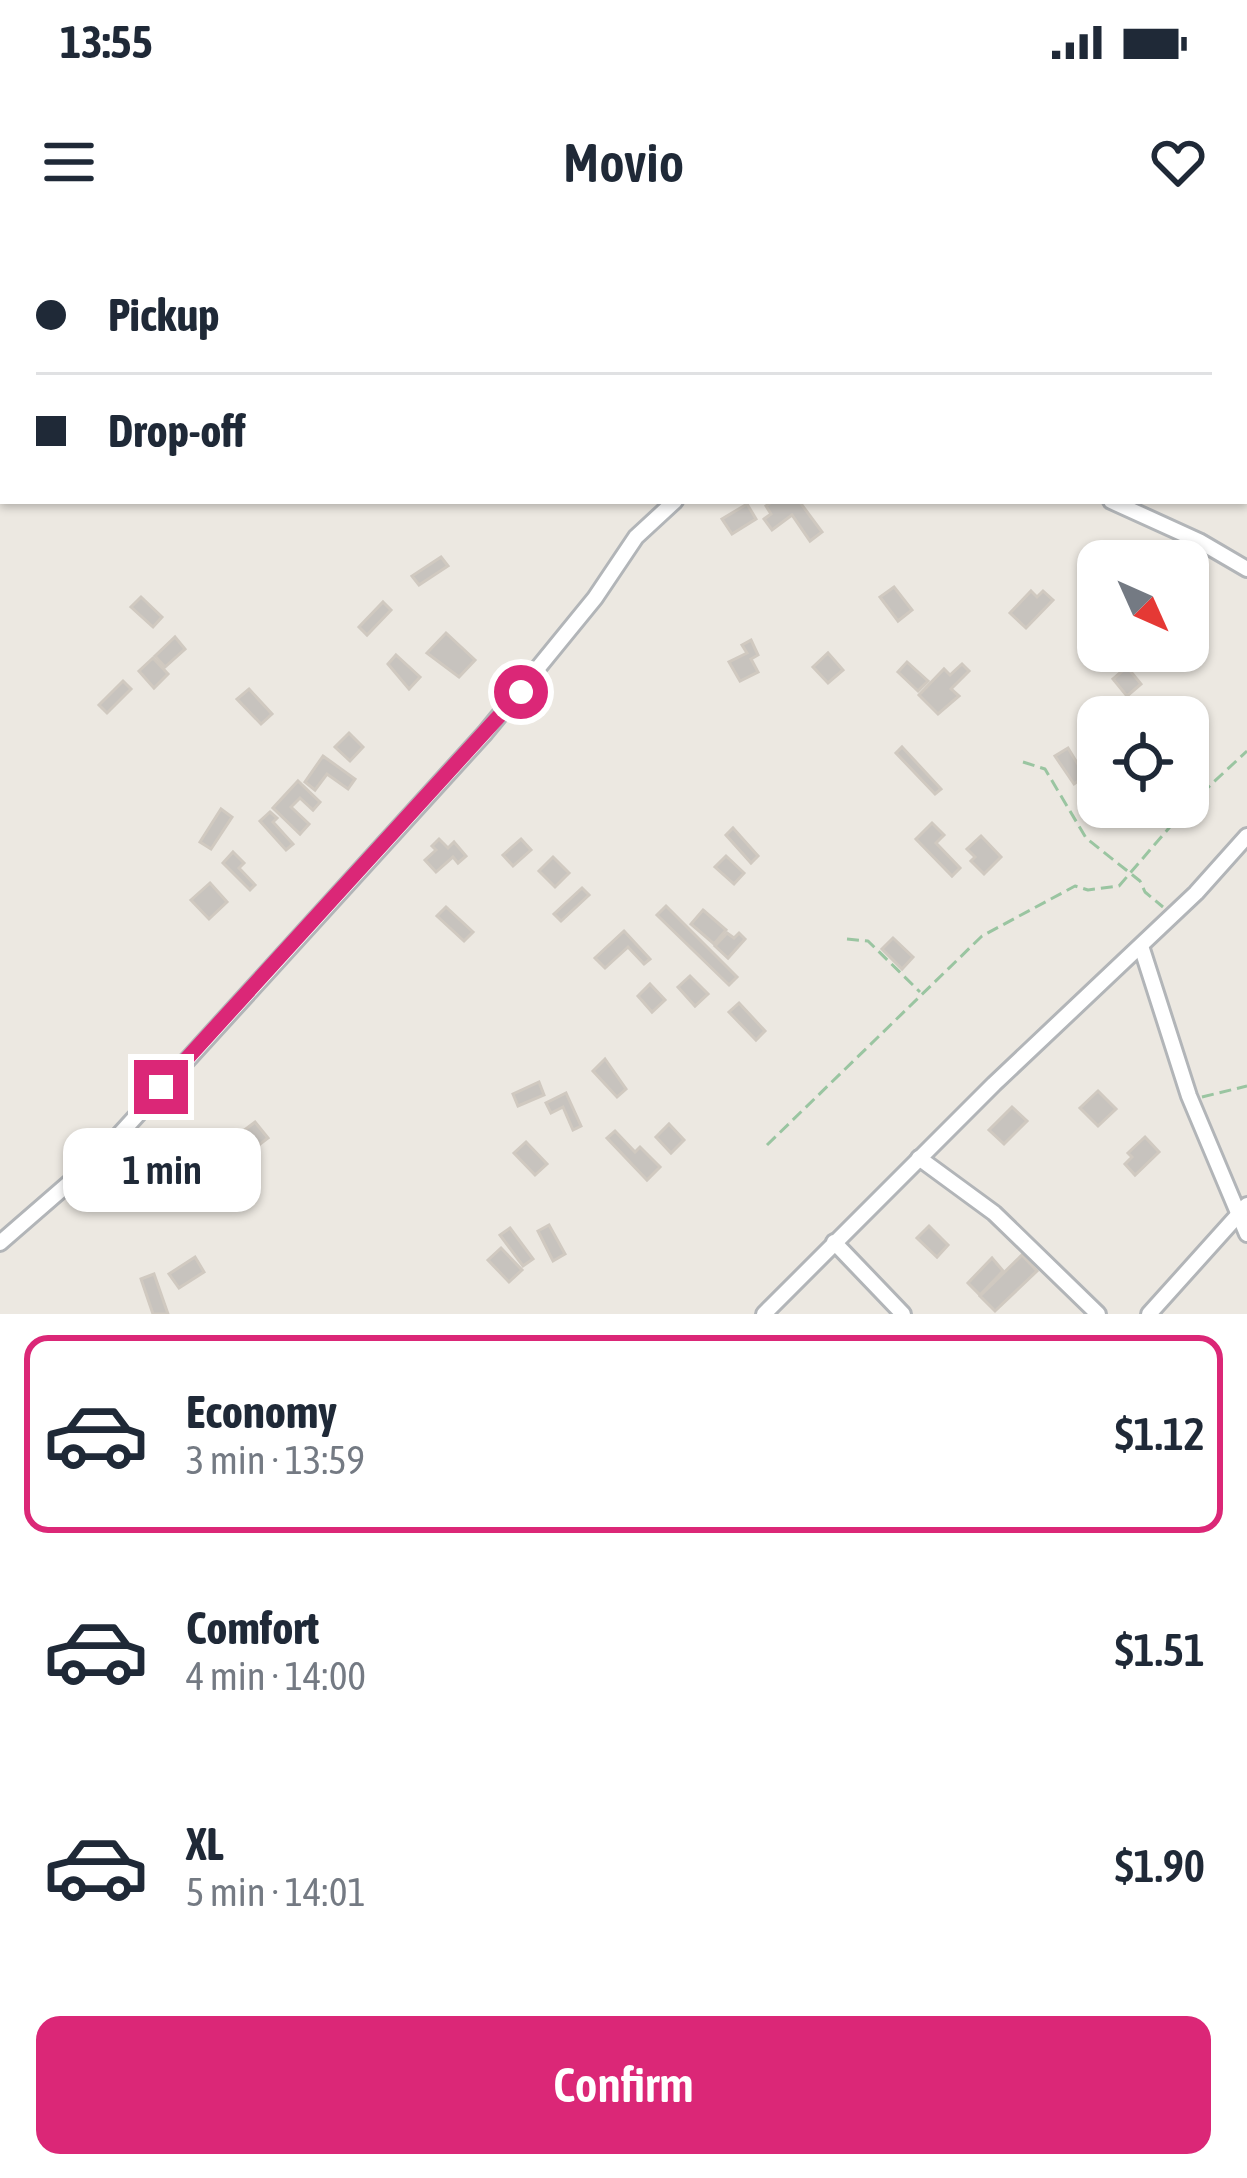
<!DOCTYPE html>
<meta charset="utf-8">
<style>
body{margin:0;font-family:"Asap Condensed",sans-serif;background:#f6f6f7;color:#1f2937;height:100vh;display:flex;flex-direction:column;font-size:45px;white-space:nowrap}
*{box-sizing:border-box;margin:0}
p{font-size:39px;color:#747a83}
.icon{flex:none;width:66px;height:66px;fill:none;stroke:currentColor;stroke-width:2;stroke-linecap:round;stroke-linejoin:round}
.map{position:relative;height:1074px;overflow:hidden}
.drawer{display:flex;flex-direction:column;background:#fff;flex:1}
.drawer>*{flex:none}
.guide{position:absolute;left:0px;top:0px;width:1248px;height:264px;box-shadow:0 3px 9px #0004;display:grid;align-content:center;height:264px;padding:0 36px;background:#fff}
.needle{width:78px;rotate:135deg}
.fabs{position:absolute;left:1077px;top:300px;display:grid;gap:24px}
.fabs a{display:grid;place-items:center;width:132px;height:132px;border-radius:24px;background:#fff;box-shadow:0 3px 9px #0004;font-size:60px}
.end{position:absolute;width:54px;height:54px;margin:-27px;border:15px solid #db2777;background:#fff;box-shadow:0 0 0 6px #fff}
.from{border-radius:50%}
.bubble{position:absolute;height:84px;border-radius:24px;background:#fff;box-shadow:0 3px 9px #0004;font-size:39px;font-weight:600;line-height:84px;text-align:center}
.guide b{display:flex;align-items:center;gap:42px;height:114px;font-size:45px}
.guide b+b{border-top:3px solid #e0e1e3}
.guide i{width:30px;height:30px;background:#1f2937}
ul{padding:21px 0 0;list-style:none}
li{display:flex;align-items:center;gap:36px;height:198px;margin:0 24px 18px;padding:0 12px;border:6px solid transparent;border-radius:24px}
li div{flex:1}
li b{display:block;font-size:45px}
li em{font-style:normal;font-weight:600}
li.current{border-color:#db2777}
li>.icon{width:108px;height:108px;stroke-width:1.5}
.action{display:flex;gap:24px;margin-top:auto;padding:24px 36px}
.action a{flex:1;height:138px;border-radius:24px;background:#db2777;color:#fff;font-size:48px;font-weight:600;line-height:138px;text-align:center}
.status{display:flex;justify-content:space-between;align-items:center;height:84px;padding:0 60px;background:#fff;direction:ltr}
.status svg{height:33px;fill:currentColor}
header{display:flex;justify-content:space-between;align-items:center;height:156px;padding:0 36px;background:#fff;font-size:54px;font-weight:600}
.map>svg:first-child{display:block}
.building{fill:#c7c3be;stroke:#d0c9c0;stroke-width:3}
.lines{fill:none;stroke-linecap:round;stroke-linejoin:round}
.street-casing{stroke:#b2b5b8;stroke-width:20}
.path{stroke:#9ac5a1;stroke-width:3;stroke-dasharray:12 6;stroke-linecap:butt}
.street{stroke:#fff;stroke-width:14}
.route{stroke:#db2777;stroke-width:15}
</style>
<div class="status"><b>13:55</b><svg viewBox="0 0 49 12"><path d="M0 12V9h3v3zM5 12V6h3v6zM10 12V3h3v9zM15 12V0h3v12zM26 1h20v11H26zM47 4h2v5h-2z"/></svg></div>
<header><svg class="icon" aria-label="menu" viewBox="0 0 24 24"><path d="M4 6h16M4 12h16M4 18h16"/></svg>Movio<svg class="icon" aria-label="heart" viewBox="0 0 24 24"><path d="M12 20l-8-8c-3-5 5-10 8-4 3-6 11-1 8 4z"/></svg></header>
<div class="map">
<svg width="1247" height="1074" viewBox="0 0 1247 1074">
<rect width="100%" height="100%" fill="#ece8e1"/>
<!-- building -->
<g class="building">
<polygon points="773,261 799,261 822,292 810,301 792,275 772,290 764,279 771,274 766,266"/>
<polygon points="747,264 756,279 732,294 722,279"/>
<polygon points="441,317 448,326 419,345 412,336"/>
<polygon points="894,347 912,370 898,381 880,357"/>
<polygon points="1031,351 1037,357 1043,351 1053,360 1026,388 1010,373"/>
<polygon points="141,357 162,377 153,387 131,367"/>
<polygon points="383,362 391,370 367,395 359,387"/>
<polygon points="446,393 475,420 459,437 427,413"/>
<polygon points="175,397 185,409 165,427 155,416"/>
<polygon points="751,400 758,415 751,419 758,432 740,441 729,422 747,413 742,405"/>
<polygon points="828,413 843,430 828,443 813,427"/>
<polygon points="396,415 420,437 409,449 388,424"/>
<polygon points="153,418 168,434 154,448 139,431"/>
<polygon points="907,422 928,441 918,451 898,432"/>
<polygon points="962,424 969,431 951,449 959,456 938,474 919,455 944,429 950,435"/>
<polygon points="1127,427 1141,444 1127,456 1113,439"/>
<polygon points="123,441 131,449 107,473 99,465"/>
<polygon points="249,449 272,474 261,484 237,459"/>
<polygon points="349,493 363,507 350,521 335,507"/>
<polygon points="902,507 941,549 935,554 896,513"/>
<polygon points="1068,508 1085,536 1074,544 1055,516"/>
<polygon points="323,516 355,539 348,549 327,534 315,550 305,542"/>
<polygon points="298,541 320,562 313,570 300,558 291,567 309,584 300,594 273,568"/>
<polygon points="221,569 232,577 211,609 200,602"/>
<polygon points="270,572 277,578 273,582 293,604 286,610 260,581"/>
<polygon points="932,583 944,595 936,603 960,628 952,636 916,599"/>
<polygon points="733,588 758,616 751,623 726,595"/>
<polygon points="981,596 1001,617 984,634 971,621 975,617 967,609"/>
<polygon points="439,599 448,608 454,602 466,616 458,623 453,617 436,632 425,620 436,610 432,606"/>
<polygon points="521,599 531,610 513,626 503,615"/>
<polygon points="233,612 244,623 239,628 255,645 250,650 223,623"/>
<polygon points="726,616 744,633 734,644 715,627"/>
<polygon points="553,617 569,633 555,647 539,631"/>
<polygon points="210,643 227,662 209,679 191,660"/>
<polygon points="582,648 589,655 561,681 554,674"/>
<polygon points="666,666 737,737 729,745 657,675"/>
<polygon points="446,667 473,692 464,701 437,676"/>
<polygon points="703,670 726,690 714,704 691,684"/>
<polygon points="624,691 650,719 644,724 628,707 605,728 595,718"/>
<polygon points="727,693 734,698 739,693 745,699 728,718 715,706"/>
<polygon points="893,698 913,717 902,729 882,709"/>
<polygon points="690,736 708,754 695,766 678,747"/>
<polygon points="650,744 665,760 652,772 638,756"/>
<polygon points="739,763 765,791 756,800 729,772"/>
<polygon points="605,819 626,849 617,857 593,831"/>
<polygon points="539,842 544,855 518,866 513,854"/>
<polygon points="1098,851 1116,869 1098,886 1080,868"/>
<polygon points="566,853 581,886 573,890 563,867 551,873 546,863"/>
<polygon points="1012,867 1027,881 1004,904 989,890"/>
<polygon points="255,882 268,898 243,917 231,900"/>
<polygon points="669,884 684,900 671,913 656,897"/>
<polygon points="615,891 635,912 640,907 660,927 647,940 607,898"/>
<polygon points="1145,897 1159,912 1135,935 1125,924 1132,917 1128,913"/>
<polygon points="526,902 547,924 535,935 514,913"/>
<polygon points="549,985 565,1014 553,1021 538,991"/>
<polygon points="929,986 948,1005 937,1017 917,998"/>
<polygon points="510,988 533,1019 523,1026 500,995"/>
<polygon points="501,1008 522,1030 509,1042 488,1020"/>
<polygon points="1022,1015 1037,1031 995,1071 980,1056"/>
<polygon points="195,1017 204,1032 179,1048 169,1034"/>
<polygon points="992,1018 1003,1031 980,1055 968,1043"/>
<polygon points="154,1034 168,1074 153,1074 141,1039"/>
</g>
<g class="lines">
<!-- street casing -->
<g class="street-casing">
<g id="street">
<polyline points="655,0 659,3"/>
<polyline points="563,3 566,0"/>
<polyline points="883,3 886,0"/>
<polyline points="1111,261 1199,301 1247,329"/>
<polyline points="1141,706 1189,856 1247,994"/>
<polyline points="919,918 994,973 1098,1074"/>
<polyline points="834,1002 903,1074"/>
<polyline points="0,1003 99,917 485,493 595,358 636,297 675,261"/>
<polyline points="764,1074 994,844 1196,653 1247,596"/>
<polyline points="1149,1074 1247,965"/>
</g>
</g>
<!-- path -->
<g class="path">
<polyline points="1023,522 1045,529 1086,598 1140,641 1145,652 1163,667"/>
<polyline points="1188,566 1247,511"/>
<polyline points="847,699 868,701 920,752"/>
<polyline points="1202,857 1247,846"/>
<polyline points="767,905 982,696 1075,646 1088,650 1119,646 1187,567"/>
</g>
<!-- street -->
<use href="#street" class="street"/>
</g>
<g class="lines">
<!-- route -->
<polyline class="route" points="161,847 521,452"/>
</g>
</svg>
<div class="fabs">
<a><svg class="needle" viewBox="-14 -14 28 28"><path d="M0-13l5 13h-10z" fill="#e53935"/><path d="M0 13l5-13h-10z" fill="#747a83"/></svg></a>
<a><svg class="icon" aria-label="locate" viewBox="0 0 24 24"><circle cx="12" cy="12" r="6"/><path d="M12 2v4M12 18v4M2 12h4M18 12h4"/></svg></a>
</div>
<i class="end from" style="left:521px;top:452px"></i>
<i class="end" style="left:161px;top:847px"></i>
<div class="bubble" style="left:63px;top:888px;width:198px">1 min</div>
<div class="guide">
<b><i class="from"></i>Pickup</b>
<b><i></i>Drop-off</b>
</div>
</div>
<section class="drawer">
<ul>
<li class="current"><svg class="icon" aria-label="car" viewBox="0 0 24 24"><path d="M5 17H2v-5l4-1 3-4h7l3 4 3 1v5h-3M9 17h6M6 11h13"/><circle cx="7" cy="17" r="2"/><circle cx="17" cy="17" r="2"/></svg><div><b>Economy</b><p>3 min · 13:59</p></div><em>$1.12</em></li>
<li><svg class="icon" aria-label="car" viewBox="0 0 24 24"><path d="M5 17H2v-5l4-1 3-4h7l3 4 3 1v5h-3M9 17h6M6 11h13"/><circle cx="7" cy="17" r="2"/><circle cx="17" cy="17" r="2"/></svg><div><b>Comfort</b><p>4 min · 14:00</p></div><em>$1.51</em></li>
<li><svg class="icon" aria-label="car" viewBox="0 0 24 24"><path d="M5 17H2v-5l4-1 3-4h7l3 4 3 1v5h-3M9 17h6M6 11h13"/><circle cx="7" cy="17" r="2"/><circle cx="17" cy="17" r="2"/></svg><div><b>XL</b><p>5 min · 14:01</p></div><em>$1.90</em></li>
</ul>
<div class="action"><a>Confirm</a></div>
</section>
